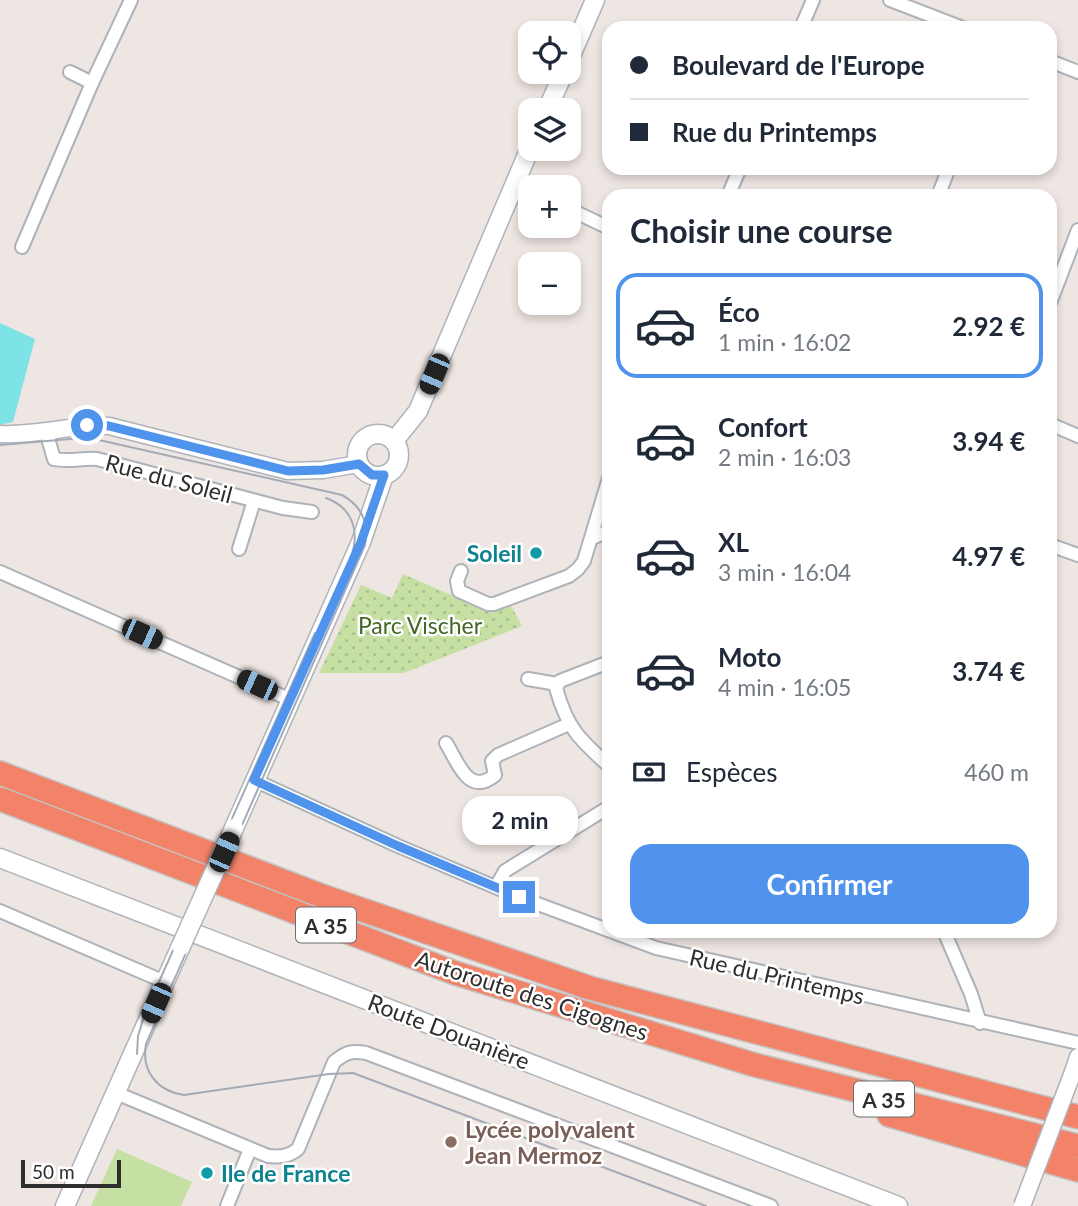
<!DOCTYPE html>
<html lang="fr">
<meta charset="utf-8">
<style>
body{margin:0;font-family:Lato,sans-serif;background:#f2f2f3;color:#1f2937;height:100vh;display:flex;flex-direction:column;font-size:26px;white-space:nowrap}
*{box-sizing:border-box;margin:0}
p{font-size:23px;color:#747a83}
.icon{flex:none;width:38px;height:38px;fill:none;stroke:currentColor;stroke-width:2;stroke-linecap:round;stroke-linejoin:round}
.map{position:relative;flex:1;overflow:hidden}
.drawer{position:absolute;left:602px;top:189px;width:455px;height:749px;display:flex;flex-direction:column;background:#fff;border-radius:21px;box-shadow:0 4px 10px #0003}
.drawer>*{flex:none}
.top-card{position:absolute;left:602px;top:21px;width:455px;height:154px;border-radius:21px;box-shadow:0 4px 10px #0003;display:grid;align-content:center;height:154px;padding:0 28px;background:#fff}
.buttons{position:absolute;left:518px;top:21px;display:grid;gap:14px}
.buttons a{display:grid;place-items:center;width:63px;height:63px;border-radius:14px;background:#fff;box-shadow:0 4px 10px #0003;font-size:35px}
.scale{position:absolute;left:21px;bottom:18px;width:100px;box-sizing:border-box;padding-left:7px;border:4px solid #2e2e2e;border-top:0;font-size:19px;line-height:24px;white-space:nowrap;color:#2e2e2e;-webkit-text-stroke:5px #fff;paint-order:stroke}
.end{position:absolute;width:32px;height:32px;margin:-16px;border:9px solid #5093ec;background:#fff;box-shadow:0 0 0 4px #fff}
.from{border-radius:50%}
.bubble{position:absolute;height:49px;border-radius:21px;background:#fff;box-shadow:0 4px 10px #0003;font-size:23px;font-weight:700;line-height:49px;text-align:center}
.car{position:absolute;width:21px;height:42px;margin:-21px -10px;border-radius:9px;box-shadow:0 0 5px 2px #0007;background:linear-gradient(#222 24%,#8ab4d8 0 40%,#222 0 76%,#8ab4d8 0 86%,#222 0)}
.top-card b{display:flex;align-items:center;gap:24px;height:66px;font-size:26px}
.top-card b+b{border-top:2px solid #e0e1e3}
.top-card i{width:18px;height:18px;background:#1f2937}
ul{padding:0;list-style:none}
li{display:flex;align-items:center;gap:21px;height:105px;margin:0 14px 10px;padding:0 14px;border:4px solid transparent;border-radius:21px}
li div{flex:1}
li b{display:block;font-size:26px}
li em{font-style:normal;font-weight:700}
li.current{border-color:#5093ec}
li>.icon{width:63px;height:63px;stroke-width:1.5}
h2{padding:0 28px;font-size:32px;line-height:84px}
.pay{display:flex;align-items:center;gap:18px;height:77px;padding:0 28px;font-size:26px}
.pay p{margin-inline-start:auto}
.cta{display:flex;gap:14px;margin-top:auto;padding:14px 28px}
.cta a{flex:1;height:80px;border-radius:21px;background:#5093ec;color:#fff;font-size:28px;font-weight:700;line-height:80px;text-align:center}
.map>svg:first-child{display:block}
.grass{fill:#c6dfa3}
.park{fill:url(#park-dots)}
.water{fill:#7ee3e6}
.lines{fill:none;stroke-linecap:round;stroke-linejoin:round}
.minor-casing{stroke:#aeb3b9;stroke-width:16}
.tertiary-casing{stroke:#aeb3b9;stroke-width:19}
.secondary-casing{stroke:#aeb3b9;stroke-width:21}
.motorway-casing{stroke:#c4c4c4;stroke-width:26}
.minor{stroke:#fff;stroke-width:12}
.tertiary{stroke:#fff;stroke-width:16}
.secondary{stroke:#fff;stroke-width:18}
.motorway{stroke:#f28369;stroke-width:23}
.tram{stroke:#a4abb6;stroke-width:2}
.tertiary-bridge-casing{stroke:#aeb3b9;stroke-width:19;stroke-linecap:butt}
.secondary-bridge-casing{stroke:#aeb3b9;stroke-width:21;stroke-linecap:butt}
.tertiary-bridge{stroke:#fff;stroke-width:16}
.secondary-bridge{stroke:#fff;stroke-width:18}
.route{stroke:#5093ec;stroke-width:9}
.culture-dot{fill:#0f9aa8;stroke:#fff;stroke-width:2.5}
.education-dot{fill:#8d6e63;stroke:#fff;stroke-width:2.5}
.labels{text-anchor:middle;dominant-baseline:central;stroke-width:5;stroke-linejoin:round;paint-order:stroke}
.shield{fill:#fff;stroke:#6d6d6d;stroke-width:2}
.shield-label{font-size:21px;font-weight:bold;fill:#2e2e2e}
.street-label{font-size:23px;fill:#2e2e2e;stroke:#fff}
.culture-label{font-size:23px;font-weight:bold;fill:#0d838f;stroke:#fff;text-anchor:end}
.park-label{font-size:23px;fill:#416722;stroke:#fff}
.education-label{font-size:23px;font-weight:bold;fill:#785e54;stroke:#fff;text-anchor:start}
</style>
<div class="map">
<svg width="1078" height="1206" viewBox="0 0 1078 1206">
<defs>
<pattern id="park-dots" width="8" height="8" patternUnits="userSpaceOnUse" patternTransform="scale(1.75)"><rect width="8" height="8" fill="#c6dfa3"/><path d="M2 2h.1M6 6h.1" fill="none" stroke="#aac08d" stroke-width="1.8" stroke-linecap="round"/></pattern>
</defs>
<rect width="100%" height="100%" fill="#eee6e2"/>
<!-- grass -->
<polygon class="grass" points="117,1149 192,1182 181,1206 91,1206"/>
<!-- park -->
<polygon class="park" points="403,574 488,611 510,604 522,626 404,673 319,673 361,585 392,598"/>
<!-- water -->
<polygon class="water" points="0,323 35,339 13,422 0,425"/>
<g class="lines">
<!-- minor casing -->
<g class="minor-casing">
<g id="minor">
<polyline points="890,0 963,28"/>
<polyline points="801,28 813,0"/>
<polyline points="1050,61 1078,72"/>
<polyline points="70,72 92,83"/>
<polyline points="515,184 530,191"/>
<polyline points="728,196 740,168"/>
<polyline points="938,196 949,168"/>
<polyline points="569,209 609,228"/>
<polyline points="22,247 92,83 131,0"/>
<polyline points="1050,303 1078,230"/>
<polyline points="1050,424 1078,436"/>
<path d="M 50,431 L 49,442 L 54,459 C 69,462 82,458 97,459 L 283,508 L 312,512"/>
<polyline points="592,538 609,531"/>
<polyline points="1050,545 1078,555"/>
<polyline points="239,549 254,501"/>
<polyline points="461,571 457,581 459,591 488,604 494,604 569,576 578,569 584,561 609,478"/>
<polyline points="0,572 291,700"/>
<path d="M 609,662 L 560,681 L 556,688 C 567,728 579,739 609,766"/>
<polyline points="528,679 557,684"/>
<path d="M 446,743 C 458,762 468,797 495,775 L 492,761 L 498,755 L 569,724"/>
<polyline points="254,780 398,846 519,897 656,948 1078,1043"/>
<polyline points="496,887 505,871 609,807"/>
<polyline points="0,911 165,982"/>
<polyline points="944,931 971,994 980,1023"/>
<path d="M 116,1093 L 268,1156 C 280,1157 288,1157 298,1149 L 334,1062 C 345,1053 351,1050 366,1053 L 771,1206"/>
<polyline points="227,1206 250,1149"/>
</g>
</g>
<!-- tertiary casing -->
<g class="tertiary-casing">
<g id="tertiary">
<path d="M 0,434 C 37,436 73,424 109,426 L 288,471 L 323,470 L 358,464"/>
<polyline points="1073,1072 1078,1057"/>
</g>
</g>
<!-- secondary casing -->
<g class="secondary-casing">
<g id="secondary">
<polyline points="569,60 595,0"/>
<polyline points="547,110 564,72"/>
<circle cx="378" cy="455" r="21"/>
<polyline points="394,441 418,411 530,148"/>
<polyline points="234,828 361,542 384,475"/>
<polyline points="0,858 898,1206"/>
<polyline points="65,1206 181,946"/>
</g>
</g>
<!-- motorway casing -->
<g class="motorway-casing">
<g id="motorway">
<polyline points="0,773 322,896 590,988 1078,1117"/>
<polyline points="0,799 455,973 755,1065 1078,1146"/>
<polyline points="889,1115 1078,1170"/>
</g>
</g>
<!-- minor -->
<use href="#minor" class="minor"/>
<!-- tertiary -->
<use href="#tertiary" class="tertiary"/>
<!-- secondary -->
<use href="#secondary" class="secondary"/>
<!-- motorway -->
<use href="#motorway" class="motorway"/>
<!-- tram -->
<g class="tram">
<path d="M 0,445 L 82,438 L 99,440 L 342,495 C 362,506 369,523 365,545 L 146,1044 C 141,1071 157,1091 184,1095 L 329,1074 L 353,1073 L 706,1206"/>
<path d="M 326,498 C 353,508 360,531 351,557"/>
<polyline points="137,1054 138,1036 145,1013 315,633"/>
</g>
<!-- tertiary-bridge casing -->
<g class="tertiary-bridge-casing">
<polyline id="tertiary-bridge" points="1022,1206 1073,1072"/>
</g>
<!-- secondary-bridge casing -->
<g class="secondary-bridge-casing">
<polyline id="secondary-bridge" points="181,946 234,828"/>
</g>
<!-- tertiary-bridge -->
<use href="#tertiary-bridge" class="tertiary-bridge"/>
<!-- secondary-bridge -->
<use href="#secondary-bridge" class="secondary-bridge"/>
</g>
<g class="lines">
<!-- route -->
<polyline class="route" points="87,425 109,426 288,471 323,470 359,464 372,475 384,475 361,542 254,780 398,846 519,897"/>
</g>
<!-- markers -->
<g class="culture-dot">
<circle cx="536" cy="553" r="7"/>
<circle cx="207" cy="1173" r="7"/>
</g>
<circle class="education-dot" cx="451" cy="1142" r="7"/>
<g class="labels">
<!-- shield labels -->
<g class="shield">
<rect x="296" y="907.5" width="60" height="35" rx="5"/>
<rect x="854" y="1081.5" width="60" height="35" rx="5"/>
</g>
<g class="shield-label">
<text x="326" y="925">A 35</text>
<text x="884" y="1099">A 35</text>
</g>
<!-- street labels -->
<g class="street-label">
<text transform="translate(169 478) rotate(15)">Rue du Soleil</text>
<text transform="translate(777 976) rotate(13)">Rue du Printemps</text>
<text transform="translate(532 995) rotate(18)">Autoroute des Cigognes</text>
<text transform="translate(449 1031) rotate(21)">Route Douanière</text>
</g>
<!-- culture labels -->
<g class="culture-label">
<text x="522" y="553">Soleil</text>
<text x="221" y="1173" text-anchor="start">Ile de France</text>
</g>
<!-- park labels -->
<g class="park-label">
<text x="420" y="625">Parc Vischer</text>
</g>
<!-- education labels -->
<g class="education-label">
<text x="465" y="1129">Lycée polyvalent<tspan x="465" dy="26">Jean Mermoz</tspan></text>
</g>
</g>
</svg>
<div class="buttons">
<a><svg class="icon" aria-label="locate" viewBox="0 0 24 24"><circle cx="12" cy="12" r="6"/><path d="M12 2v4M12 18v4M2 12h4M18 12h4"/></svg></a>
<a><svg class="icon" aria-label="layers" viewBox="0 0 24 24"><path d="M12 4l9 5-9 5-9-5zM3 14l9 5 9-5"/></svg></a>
<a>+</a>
<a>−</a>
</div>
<div class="scale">50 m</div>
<i class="end from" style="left:87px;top:425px"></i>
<i class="end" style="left:519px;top:897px"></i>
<div class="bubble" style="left:462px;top:796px;width:116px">2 min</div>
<i class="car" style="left:434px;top:374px;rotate:203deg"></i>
<i class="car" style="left:142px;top:634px;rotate:114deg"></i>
<i class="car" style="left:257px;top:685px;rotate:294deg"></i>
<i class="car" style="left:224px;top:852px;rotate:24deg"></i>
<i class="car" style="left:156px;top:1003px;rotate:204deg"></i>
<div class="top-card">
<b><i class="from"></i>Boulevard de l'Europe</b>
<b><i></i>Rue du Printemps</b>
</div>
<section class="drawer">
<h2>Choisir une course</h2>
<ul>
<li class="current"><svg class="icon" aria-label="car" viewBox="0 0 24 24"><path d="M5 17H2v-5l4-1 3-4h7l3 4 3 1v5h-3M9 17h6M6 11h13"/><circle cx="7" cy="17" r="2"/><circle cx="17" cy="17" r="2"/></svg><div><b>Éco</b><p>1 min · 16:02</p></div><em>2.92 €</em></li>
<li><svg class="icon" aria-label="car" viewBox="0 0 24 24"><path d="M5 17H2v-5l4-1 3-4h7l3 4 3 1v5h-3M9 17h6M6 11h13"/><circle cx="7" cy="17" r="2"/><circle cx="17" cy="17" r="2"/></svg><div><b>Confort</b><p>2 min · 16:03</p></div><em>3.94 €</em></li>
<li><svg class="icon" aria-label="car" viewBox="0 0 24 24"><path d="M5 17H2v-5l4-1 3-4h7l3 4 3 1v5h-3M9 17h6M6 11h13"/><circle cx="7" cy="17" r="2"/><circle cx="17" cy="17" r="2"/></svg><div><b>XL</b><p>3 min · 16:04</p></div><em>4.97 €</em></li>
<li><svg class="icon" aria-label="car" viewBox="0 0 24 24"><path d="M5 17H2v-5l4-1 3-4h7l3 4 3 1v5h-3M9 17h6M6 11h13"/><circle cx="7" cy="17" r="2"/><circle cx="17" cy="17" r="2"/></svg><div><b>Moto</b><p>4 min · 16:05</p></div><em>3.74 €</em></li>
</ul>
<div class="pay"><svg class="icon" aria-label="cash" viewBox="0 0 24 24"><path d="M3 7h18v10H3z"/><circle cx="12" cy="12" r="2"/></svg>Espèces<p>460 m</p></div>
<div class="cta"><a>Confirmer</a></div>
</section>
</div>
